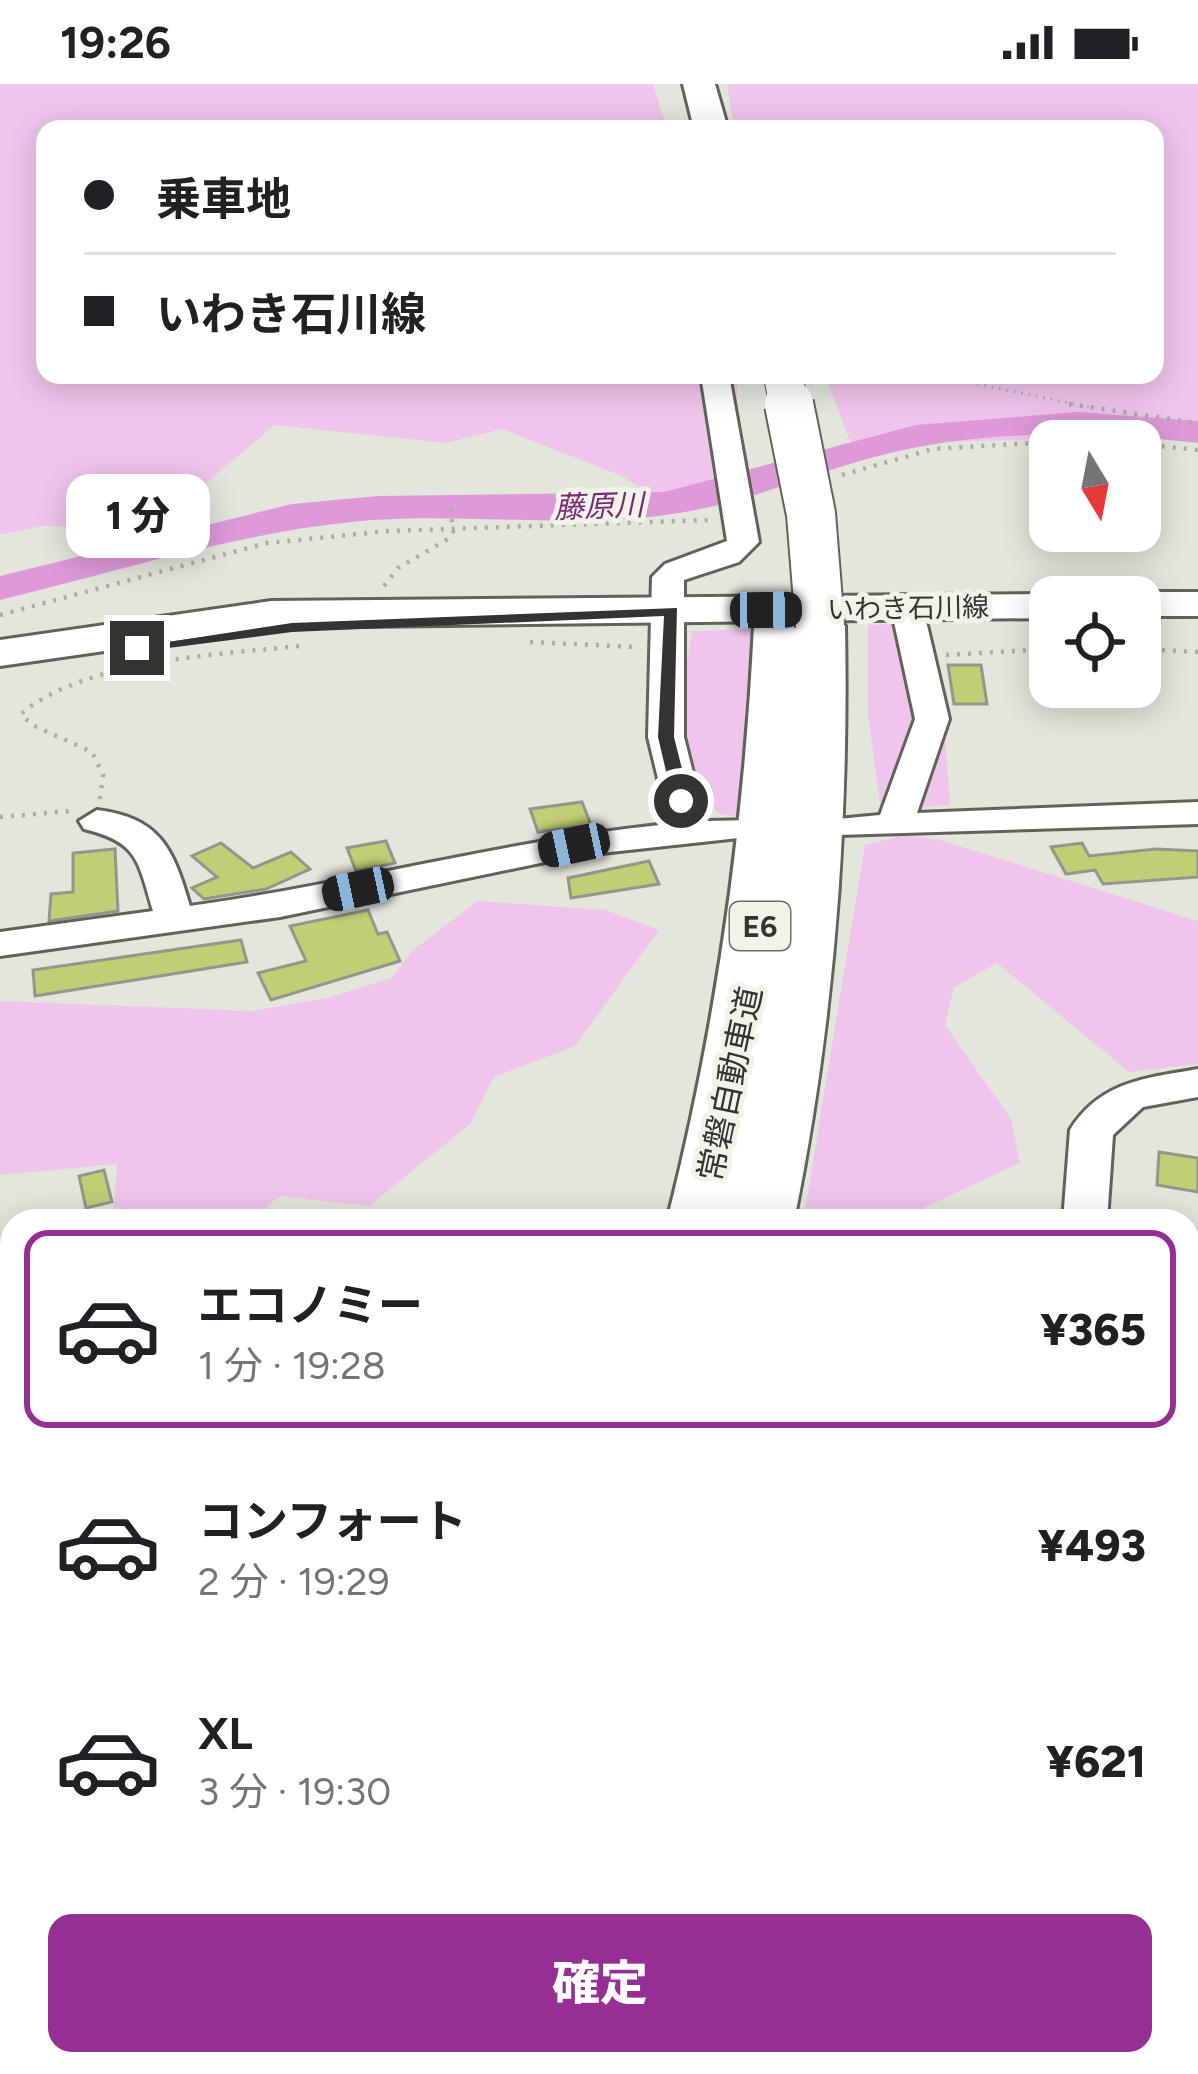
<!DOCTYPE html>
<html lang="ja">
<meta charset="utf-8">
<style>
body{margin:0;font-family:Figtree,"Noto Sans JP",sans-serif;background:#f2f2f2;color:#202124;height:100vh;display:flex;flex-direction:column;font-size:45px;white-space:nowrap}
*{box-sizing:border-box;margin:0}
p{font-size:39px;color:#757577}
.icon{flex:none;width:66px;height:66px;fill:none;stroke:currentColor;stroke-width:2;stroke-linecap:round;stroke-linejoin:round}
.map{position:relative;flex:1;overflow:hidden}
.sheet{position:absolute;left:0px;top:1125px;width:1200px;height:867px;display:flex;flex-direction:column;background:#fff;border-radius:36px 36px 0 0;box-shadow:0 6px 30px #0003}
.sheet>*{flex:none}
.banner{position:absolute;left:36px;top:36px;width:1128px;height:264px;border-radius:24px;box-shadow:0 6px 30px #0003;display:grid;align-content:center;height:264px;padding:0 48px;background:#fff}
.needle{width:78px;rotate:170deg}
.tools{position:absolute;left:1029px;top:336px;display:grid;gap:24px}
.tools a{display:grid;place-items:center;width:132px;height:132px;border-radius:24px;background:#fff;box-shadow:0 6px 30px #0003;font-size:60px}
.end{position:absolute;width:54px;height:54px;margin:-27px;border:15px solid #333430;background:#fff;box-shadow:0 0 0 6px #fff}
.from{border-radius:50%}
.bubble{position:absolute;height:84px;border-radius:24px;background:#fff;box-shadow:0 6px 30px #0003;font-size:39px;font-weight:800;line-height:84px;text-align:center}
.car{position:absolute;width:36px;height:72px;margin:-36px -18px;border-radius:15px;box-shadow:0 0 9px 3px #0007;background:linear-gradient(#222 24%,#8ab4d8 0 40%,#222 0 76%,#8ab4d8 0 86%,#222 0)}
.banner b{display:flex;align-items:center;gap:42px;height:114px;font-size:45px}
.banner b+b{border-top:3px solid #e0e0e0}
.banner i{width:30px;height:30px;background:#202124}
ul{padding:21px 0 0;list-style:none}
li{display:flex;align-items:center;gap:36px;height:198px;margin:0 24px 18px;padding:0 24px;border:6px solid transparent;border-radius:24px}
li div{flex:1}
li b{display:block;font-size:45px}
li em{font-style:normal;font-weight:800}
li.on{border-color:#962f93}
li>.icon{width:108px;height:108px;stroke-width:1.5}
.button{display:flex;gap:24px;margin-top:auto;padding:24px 48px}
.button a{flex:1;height:138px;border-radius:24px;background:#962f93;color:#fff;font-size:48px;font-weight:800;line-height:138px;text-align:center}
.status{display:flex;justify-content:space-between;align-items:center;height:84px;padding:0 60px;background:#fff;direction:ltr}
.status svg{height:33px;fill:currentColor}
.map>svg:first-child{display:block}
.green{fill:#f0c5ec}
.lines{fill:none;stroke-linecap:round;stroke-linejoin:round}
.river{fill:#de99d9;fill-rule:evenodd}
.building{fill:#c1ce73;stroke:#94968c;stroke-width:3}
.minor-casing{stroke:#616359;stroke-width:6}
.major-casing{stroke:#616359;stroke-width:6}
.highway-casing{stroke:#616359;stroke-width:6}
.path-far2{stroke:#abaea5;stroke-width:3;stroke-dasharray:1.5 6;stroke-linecap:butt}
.path-far1{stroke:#abaea5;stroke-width:4.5;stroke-dasharray:3 8;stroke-linecap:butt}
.path{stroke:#abaea5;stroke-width:6;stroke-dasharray:3 9;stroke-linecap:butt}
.minor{fill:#fff;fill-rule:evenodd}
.major{fill:#fff;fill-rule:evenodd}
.highway{fill:#fff;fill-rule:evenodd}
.highway-bridge-far1-casing{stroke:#616359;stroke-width:40;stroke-linecap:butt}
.highway-bridge-casing{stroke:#616359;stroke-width:52;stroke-linecap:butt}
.highway-bridge-far1{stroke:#fff;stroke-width:38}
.highway-bridge{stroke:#fff;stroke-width:48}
.route{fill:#333430}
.labels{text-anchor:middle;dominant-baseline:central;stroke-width:10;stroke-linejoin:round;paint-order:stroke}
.far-street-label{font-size:27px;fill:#333430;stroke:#f1f3e8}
.far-water-label{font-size:30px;font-style:italic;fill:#782875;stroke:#f1f3e8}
.shield{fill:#f1f3e8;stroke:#6c6d67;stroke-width:3}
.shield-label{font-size:30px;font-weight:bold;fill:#333430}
.street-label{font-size:33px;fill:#333430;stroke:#f1f3e8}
</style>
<div class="status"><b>19:26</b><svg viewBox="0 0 49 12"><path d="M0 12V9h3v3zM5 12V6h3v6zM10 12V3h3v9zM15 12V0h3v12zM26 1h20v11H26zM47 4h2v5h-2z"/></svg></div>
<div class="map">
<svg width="1198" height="1990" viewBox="0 0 1198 1990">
<rect width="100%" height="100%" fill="#e3e6db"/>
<!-- green -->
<g class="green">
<polygon points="0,0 653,0 667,45 45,45 45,291 738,291 735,345 750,380 708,404 651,411 622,392 502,345 446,359 275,341 151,445 42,442 0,451"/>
<polygon points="727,0 1198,0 1198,342 1139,353 851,360 825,291 1155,291 1155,45 734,45"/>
<polygon points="897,540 950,634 945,652 950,721 881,726 868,631 868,541"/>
<polygon points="766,545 753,734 718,730 689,693 682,607 692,547"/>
<polygon points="906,751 940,756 1198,837 1198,980 1129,988 997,879 954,903 945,941 1011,1035 1020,1079 895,1137 805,1126 865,761"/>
<polygon points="478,817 606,826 659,846 575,962 494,993 470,1040 369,1122 279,1112 252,1137 113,1137 117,1080 0,1091 0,917 253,927 327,914 392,894 412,867"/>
<polygon points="0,1336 12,1346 12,1980 250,1980 243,1990 0,1990"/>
</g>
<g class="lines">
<!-- river -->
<path class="river" d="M 1078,328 L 1198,337 L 1198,359 C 1093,347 985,345 882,371 C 811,389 745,420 672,430 C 574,445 471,429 373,436 C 246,446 123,486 0,516 L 0,492 L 292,420 L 378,412 L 664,408 L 916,341 Z"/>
</g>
<!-- building -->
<g class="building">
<polygon points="948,581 981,581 987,620 954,620"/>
<polygon points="582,718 591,741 538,748 530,725"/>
<polygon points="386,757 395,779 356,787 347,764"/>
<polygon points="221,759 253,784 291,768 310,785 266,805 204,815 192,804 217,793 192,772"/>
<polygon points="1082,759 1089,772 1156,765 1198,767 1198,793 1103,800 1095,786 1066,790 1051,763"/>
<polygon points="115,765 118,827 49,837 51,810 73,808 73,769"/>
<polygon points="649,777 659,800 571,814 568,794"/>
<polygon points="368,826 378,850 387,848 400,877 271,916 258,889 306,877 290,842"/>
<polygon points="241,856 247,878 35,912 33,886"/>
<polygon points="1159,1068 1198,1074 1198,1108 1157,1101"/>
<polygon points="104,1086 112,1118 86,1124 79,1092"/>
</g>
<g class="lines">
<!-- minor casing -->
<g class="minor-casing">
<g id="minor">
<path d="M 701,291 L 729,291 L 759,458 L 739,478 L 684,496 L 684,653 L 705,737 L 757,736 L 762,744 L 757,752 L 574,772 L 280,833 L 0,872 L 0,848 L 153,827 C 138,776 138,758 84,745 L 79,737 L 97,726 C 160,734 173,764 190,822 C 350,800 507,756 669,740 L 648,653 L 652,493 L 665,480 L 727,457 Z"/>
<polygon points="907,514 923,524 949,635 917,729 1198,718 1198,740 838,751 833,743 838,735 880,731 915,635 891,524"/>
<path d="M 1198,985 L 1198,1013 L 1143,1023 L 1113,1051 L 1107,1137 L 1063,1137 L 1070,1046 C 1100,997 1147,994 1198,985 Z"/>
<polygon points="1188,1341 1198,1344 1198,1393 1188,1389"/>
<polygon points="1198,1885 1198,1943 1188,1946 1188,1888"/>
<polygon points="899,1980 962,1980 966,1990 903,1990"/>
<polygon points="1043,1980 1114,1980 1110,1990 1039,1990"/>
</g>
</g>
<!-- major casing -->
<g class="major-casing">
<g id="major">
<polygon points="1140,508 1198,508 1198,532 1140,532 1140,513 1124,513"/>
<polygon points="1050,510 1064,513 1050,513 1050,534 271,543 0,582 0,556 271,517"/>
</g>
</g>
<!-- highway casing -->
<g class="highway-casing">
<g id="highway">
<polygon points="683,0 715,0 728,45 694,45"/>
<path d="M 779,526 L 800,536 L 820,527 L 837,532 L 845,542 C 849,743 834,940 794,1137 L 667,1137 C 717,940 744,743 754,541 L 762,531 Z"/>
<polygon points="334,1980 428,1980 424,1990 330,1990"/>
<polygon points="460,1980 554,1980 550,1990 456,1990"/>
</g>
</g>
<!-- path-far2 -->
<polyline class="path-far2" points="933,291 1089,323"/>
<!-- path-far1 -->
<g class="path-far1">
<polyline points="1069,320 1198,339"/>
<polyline points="1140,360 1198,366"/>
<polyline points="842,391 933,365 1050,358"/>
<polyline points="384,502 398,484 448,455 453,448 450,416"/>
<polyline points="1076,504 1116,504"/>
<polyline points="0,531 267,459 389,447 710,436"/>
<polyline points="530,558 636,563"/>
<polyline points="1140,565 1198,568"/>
<polyline points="946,571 1050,565"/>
<path d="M 100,715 L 103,691 L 92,668 L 32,641 L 21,630 C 87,574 223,571 307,561"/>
<polyline points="0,733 71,727"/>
</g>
<!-- path -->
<polyline class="path" points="0,1168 12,1165"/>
<!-- minor -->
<use href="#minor" class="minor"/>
<!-- major -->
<use href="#major" class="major"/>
<!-- highway -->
<use href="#highway" class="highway"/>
<!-- highway-bridge-far1 casing -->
<g class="highway-bridge-far1-casing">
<polyline id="highway-bridge-far1" points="783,291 789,323"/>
</g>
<!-- highway-bridge casing -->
<g class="highway-bridge-casing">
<polyline id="highway-bridge" points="789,320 811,430 820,542"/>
</g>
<!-- highway-bridge-far1 -->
<use href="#highway-bridge-far1" class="highway-bridge-far1"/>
<!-- highway-bridge -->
<use href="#highway-bridge" class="highway-bridge"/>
</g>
<!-- route -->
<polygon class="route" points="677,524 674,653 690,717 681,722 673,717 658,653 664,532 292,548 137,568 130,564 292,539"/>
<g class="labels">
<!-- far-street labels -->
<g class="far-street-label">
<text transform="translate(908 524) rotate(-1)">いわき石川線</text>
</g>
<!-- far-water labels -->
<g class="far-water-label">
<text transform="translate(599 422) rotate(-2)">藤原川</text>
</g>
<!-- shield labels -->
<rect class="shield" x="730" y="818" width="60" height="48" rx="9"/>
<g class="shield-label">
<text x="760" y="842">E6</text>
</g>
<!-- street labels -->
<g class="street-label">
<text transform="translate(730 1000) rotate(-78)">常磐自動車道</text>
</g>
</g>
</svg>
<div class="tools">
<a><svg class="needle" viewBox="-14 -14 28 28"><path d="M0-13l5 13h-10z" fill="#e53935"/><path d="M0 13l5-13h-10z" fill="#757577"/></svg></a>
<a><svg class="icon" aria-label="locate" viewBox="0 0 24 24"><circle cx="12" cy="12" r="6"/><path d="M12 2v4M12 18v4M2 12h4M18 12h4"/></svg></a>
</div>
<i class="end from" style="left:681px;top:717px"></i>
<i class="end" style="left:137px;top:564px"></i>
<div class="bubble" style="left:66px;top:390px;width:144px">1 分</div>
<i class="car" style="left:766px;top:526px;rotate:89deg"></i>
<i class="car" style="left:574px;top:761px;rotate:258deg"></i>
<i class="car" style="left:358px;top:805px;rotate:258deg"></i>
<div class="banner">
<b><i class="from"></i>乗車地</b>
<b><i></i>いわき石川線</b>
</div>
<section class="sheet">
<ul>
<li class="on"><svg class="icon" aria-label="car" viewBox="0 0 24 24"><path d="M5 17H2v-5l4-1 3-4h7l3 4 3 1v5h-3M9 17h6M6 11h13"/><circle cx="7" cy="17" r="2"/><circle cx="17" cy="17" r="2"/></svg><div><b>エコノミー</b><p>1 分 · 19:28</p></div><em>¥365</em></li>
<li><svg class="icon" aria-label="car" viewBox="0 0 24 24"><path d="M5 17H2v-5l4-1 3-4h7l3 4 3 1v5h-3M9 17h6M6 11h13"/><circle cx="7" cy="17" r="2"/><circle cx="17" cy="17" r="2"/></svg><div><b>コンフォート</b><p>2 分 · 19:29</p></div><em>¥493</em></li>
<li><svg class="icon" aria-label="car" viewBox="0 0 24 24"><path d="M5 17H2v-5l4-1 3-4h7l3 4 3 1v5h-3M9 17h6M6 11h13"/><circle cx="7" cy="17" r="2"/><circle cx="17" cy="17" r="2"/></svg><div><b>XL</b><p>3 分 · 19:30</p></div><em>¥621</em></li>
</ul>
<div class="button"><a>確定</a></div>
</section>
</div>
